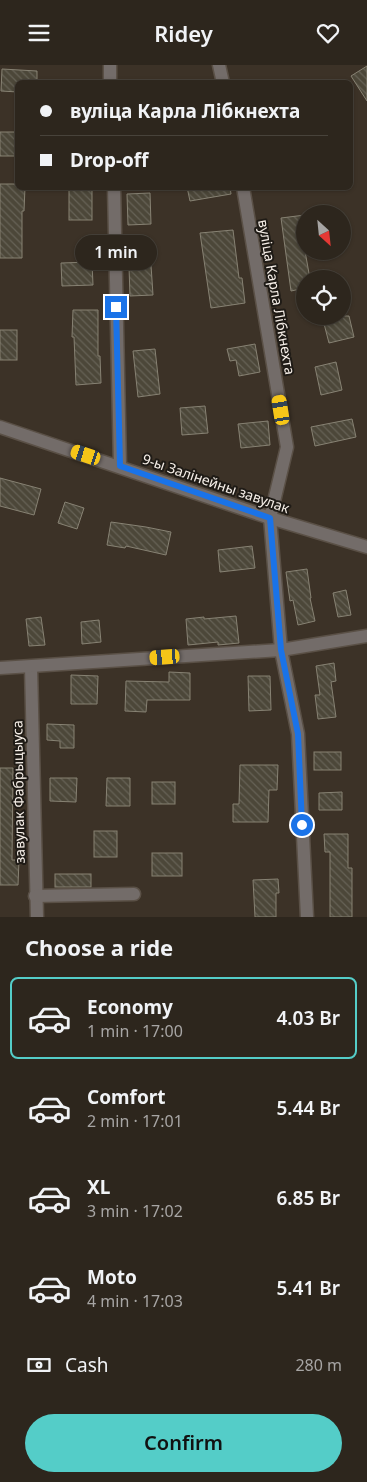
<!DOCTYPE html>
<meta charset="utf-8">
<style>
body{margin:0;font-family:"Noto Sans",sans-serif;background:#352e26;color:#f1f3f6;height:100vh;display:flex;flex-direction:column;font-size:19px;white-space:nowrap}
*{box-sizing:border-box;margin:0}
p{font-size:16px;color:#a7a5a4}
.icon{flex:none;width:28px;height:28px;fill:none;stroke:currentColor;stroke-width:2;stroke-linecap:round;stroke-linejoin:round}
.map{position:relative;height:852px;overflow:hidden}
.side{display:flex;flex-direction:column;background:#2d261d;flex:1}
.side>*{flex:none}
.banner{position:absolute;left:15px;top:15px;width:338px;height:110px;border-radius:8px;box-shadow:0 1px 4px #0004,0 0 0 1px #48433b;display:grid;align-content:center;height:110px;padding:0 25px;background:#2d261d}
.needle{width:32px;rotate:153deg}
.buttons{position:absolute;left:296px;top:140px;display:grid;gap:10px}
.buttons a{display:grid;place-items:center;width:55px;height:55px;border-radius:50%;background:#2d261d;box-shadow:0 1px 4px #0004,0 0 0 1px #48433b;font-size:25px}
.end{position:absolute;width:22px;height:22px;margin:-11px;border:6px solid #1a73e8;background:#fff;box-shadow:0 0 0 2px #fff}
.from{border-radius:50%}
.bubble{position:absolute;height:35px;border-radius:18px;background:#2d261d;box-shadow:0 1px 4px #0004,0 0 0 1px #48433b;font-size:16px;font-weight:600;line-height:35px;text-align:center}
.car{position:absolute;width:15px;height:30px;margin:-15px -8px;border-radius:6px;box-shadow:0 0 4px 1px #0007;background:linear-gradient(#f5c518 24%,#345 0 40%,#f5c518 0 76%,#345 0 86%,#f5c518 0)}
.banner b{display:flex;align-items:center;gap:18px;height:48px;font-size:19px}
.banner b+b{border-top:1px solid #48433b}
.banner i{width:12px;height:12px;background:#f1f3f6}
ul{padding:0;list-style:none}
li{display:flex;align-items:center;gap:15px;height:82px;margin:0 10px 8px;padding:0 15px;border:2px solid transparent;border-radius:8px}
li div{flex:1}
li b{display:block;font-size:19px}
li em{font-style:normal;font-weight:600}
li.active{border-color:#54cdc8}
li>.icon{width:45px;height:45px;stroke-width:1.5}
h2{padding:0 25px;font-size:22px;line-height:60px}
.pay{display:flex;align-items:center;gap:12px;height:55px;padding:0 25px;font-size:19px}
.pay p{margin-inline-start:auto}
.button{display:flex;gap:10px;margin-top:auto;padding:10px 25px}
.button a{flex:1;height:58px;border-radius:30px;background:#54cdc8;color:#111;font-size:20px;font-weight:600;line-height:58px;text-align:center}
header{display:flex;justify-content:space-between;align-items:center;height:65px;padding:0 25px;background:#2d261d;font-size:22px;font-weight:600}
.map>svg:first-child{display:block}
.building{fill:url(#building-back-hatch);stroke:#878273}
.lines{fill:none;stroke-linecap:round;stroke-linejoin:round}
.minor-casing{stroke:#5a5046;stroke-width:15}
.tertiary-casing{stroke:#5a5046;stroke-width:15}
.minor{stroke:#736c69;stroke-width:12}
.tertiary{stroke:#736c69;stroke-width:12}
.route{stroke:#1a73e8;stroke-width:6}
.labels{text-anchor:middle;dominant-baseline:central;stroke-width:4;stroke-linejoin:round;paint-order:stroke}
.street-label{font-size:14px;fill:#f6efe8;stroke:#1f1b16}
</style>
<header><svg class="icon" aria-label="menu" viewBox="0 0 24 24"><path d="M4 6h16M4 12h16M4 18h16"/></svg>Ridey<svg class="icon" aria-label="heart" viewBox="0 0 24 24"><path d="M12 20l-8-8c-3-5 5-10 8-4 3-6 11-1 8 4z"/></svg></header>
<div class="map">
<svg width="367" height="852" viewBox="0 0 367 852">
<defs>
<pattern id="building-back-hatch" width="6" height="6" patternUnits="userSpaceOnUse" patternTransform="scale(1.25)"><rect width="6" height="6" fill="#4c4739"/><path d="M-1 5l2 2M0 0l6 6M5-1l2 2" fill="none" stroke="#666256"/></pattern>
</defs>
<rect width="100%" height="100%" fill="#3c3227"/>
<!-- building -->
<g class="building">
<polygon points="367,1 367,36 351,11"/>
<polygon points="2,4 37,6 37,18 18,18 18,27 1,26"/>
<rect x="0" y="67" width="18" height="24"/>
<polygon points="0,119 18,119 18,122 25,122 24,146 22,146 22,193 0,193"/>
<polygon points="187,122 230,122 231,129 190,136"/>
<rect x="69" y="124" width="23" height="31"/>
<polygon points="150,128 151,159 128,160 127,129"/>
<polygon points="305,150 305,186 310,214 305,214 305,223 291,226 281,153"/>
<polygon points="233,165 239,213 242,213 245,238 211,243 200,168"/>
<polygon points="92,197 93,220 62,221 61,198"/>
<polygon points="151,200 153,230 130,231 129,202"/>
<polygon points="73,245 98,245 98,291 100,291 101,318 76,320 74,272 72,272"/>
<polygon points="322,251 349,251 354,272 329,278"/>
<rect x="0" y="265" width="17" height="30"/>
<polygon points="255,279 260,307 239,311 236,295 230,296 227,284"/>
<polygon points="155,284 160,329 138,332 133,286"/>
<polygon points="336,297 342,325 321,330 315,302"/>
<polygon points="205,341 208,368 182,370 180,343"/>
<polygon points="352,354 356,372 315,381 311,362"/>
<polygon points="268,356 270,380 241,383 238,359"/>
<polygon points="0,413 41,424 34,450 0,441"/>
<polygon points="65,437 84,443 77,464 58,458"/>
<polygon points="111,457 146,462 171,467 166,490 126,481 125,483 107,480"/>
<polygon points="252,481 255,503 220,507 218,485"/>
<polygon points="307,504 311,533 310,533 315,556 298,560 293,535 290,536 286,507"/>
<polygon points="346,525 351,550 338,552 333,528"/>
<polygon points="236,551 239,578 218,580 218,577 188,580 186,554 204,552 204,554"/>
<polygon points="41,552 45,580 29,581 26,554"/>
<polygon points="99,555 101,577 82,579 81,557"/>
<polygon points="334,598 336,616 331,617 336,652 318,654 315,630 320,630 316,601"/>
<polygon points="169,607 190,608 190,635 147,635 146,647 125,646 126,616 169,617"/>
<polygon points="71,610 98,611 97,639 71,639"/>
<polygon points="248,611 270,611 271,645 249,646"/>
<polygon points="47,659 74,660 74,683 60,683 60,676 47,675"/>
<rect x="314" y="687" width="27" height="18"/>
<polygon points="240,700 278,700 277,725 269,725 268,757 233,757 233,739 239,739"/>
<polygon points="0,703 13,703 12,795 19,795 18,820 0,820"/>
<polygon points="50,713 77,713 76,737 50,736"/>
<polygon points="107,713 130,713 130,741 106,741"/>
<rect x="152" y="717" width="23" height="22"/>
<polygon points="342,727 342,745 319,745 319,728"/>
<rect x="94" y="766" width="23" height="26"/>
<polygon points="324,769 348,769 348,803 352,803 352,852 330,852 330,787 325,787"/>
<rect x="152" y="788" width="30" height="23"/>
<rect x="55" y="809" width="36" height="13"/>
<polygon points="278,814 279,828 276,828 276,852 255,852 253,815"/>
</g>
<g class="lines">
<!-- minor casing -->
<g class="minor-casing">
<g id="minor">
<polyline points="110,0 110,18"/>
<polyline points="219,0 223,18"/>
<polyline points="114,122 120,401"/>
<polyline points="243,122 287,382 270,453 281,585 298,669 307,852"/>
<polyline points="31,602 37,852"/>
<polyline points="0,603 281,585 367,571"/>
<polyline points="35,831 134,829"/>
</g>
</g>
<!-- tertiary casing -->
<g class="tertiary-casing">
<polyline id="tertiary" points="0,362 270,453 367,482"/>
</g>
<!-- minor -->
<use href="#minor" class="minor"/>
<!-- tertiary -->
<use href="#tertiary" class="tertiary"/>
</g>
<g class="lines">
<!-- route -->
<polyline class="route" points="116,242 120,401 270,453 281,585 298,669 302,760"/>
</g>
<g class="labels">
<!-- street labels -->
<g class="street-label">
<text transform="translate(277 232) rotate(80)">вуліца Карла Лібкнехта</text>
<text transform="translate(216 418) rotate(19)">9-ы Залінейны завулак</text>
<text transform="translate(18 727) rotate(-91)">завулак Фабрыцыуса</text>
</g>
</g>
</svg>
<div class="buttons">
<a><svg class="needle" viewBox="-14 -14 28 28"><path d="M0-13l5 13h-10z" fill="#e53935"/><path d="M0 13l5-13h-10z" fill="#a7a5a4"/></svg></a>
<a><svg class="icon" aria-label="locate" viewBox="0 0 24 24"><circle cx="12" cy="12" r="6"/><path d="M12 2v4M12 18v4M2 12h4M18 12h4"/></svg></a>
</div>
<i class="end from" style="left:302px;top:760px"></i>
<i class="end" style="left:116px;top:242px"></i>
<div class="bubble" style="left:75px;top:170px;width:82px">1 min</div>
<i class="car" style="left:281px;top:345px;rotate:351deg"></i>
<i class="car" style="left:86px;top:390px;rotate:288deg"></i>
<i class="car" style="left:165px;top:592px;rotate:266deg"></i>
<div class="banner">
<b><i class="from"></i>вуліца Карла Лібкнехта</b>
<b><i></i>Drop-off</b>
</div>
</div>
<section class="side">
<h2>Choose a ride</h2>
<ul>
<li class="active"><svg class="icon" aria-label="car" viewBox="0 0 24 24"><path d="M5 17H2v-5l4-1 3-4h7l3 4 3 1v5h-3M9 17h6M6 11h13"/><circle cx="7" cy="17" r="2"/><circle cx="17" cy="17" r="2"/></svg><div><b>Economy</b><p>1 min · 17:00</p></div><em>4.03 Br</em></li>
<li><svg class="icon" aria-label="car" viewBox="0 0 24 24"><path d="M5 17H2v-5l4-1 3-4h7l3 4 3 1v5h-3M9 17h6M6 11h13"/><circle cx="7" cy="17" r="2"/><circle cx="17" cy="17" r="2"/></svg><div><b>Comfort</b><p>2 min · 17:01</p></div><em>5.44 Br</em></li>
<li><svg class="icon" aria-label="car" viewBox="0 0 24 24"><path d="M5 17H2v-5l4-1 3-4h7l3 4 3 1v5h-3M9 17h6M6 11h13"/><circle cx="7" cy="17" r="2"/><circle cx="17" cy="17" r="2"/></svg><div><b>XL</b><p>3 min · 17:02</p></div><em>6.85 Br</em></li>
<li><svg class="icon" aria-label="car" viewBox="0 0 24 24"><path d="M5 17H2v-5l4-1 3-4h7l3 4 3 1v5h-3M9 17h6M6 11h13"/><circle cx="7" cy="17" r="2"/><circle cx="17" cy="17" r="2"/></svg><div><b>Moto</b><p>4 min · 17:03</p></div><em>5.41 Br</em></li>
</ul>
<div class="pay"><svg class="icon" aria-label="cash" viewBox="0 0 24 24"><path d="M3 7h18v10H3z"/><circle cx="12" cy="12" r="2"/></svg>Cash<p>280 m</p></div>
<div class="button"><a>Confirm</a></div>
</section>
